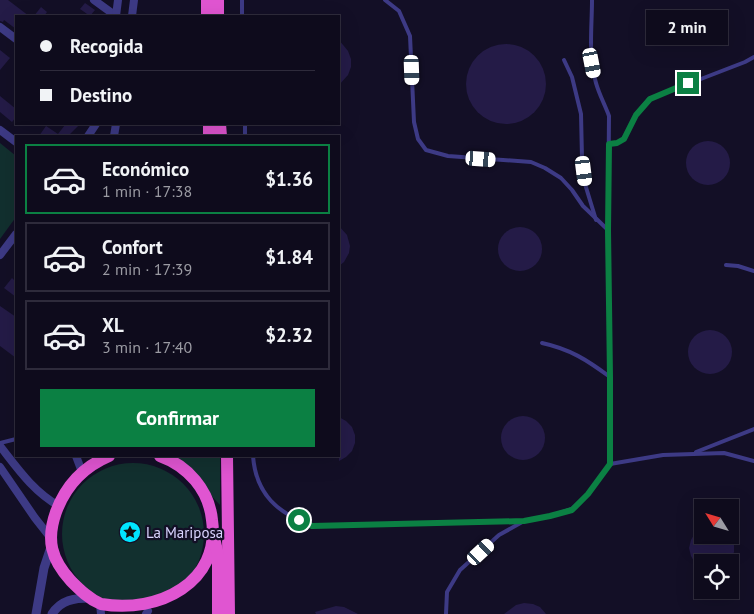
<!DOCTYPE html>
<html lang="es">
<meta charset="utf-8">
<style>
body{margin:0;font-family:"PT Sans",sans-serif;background:#171425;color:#f1f3f6;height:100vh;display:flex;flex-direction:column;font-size:19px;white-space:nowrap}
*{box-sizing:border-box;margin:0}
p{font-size:16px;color:#9b9ba3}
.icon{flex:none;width:28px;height:28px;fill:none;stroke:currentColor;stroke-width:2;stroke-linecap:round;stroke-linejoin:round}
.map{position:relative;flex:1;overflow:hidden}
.sheet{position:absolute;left:15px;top:135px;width:325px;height:322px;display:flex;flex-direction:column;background:#0e0b1c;border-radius:0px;box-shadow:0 5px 20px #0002,0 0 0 1px #2e2b3b}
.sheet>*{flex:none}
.top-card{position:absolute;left:15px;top:15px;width:325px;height:110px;border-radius:0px;box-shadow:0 5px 20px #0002,0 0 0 1px #2e2b3b;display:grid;align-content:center;height:110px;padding:0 25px;background:#0e0b1c}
.needle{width:32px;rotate:307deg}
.fabs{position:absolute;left:694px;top:499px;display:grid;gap:10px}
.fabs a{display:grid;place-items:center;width:45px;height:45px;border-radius:0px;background:#0e0b1c;box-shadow:0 5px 20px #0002,0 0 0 1px #2e2b3b;font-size:25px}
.end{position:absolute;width:22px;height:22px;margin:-11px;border:6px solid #0b8043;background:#fff;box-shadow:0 0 0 2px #fff}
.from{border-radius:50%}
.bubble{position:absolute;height:35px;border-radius:0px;background:#0e0b1c;box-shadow:0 5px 20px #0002,0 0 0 1px #2e2b3b;font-size:16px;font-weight:700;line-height:35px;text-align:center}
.car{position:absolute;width:15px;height:30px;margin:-15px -8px;border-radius:6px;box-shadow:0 0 4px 1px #0007;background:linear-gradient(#fff 24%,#345 0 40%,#fff 0 76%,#345 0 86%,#fff 0)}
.top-card b{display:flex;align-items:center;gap:18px;height:48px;font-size:19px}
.top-card b+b{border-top:1px solid #2e2b3b}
.top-card i{width:12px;height:12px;background:#f1f3f6}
ul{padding:9px 0 0;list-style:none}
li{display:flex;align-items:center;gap:15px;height:70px;margin:0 10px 8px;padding:0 15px;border:2px solid #2e2b3b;border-radius:0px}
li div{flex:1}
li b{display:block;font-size:19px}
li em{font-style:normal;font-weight:700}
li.on{border-color:#0b8043}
li>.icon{width:45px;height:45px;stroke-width:1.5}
.primary-button{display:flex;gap:10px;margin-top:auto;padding:10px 25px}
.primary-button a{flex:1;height:58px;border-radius:0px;background:#0b8043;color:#fff;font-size:20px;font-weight:700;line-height:58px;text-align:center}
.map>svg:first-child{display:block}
.green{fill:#12302f}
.building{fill:#241b47}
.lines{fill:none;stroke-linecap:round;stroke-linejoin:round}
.service{stroke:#3d3a85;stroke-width:4}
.minor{stroke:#3d3a85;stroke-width:8}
.tertiary{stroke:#3d3a85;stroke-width:9}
.trunk{stroke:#e055d1;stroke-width:12}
.route{stroke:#0b8043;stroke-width:6}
.labels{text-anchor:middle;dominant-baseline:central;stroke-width:4.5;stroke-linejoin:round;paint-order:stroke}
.poi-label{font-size:15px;fill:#d9d4ff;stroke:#130f26;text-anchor:start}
</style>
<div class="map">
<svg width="754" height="614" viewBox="0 0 754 614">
<rect width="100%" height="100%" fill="#130f26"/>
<!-- green -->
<g class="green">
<polygon points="0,143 16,156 16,217 0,239"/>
<polygon points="174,456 220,456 220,505"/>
<circle cx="133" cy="534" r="71"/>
</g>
<!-- building -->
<g class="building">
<polygon points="0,0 8,0 29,16 16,16 16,29 4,20 3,22 0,21"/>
<polygon points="85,3 95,10 90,16 80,9"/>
<polygon points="41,7 47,12 44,16 34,16"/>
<polygon points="339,40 348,51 351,59 351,67 348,75 339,85"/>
<circle cx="506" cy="84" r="40"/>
<polygon points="0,50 10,58 0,70"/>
<polygon points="0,96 16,109 16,117 12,122 0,112"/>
<polygon points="63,124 80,124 68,136 39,136 46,126 58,134 65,125"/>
<circle cx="708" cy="163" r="22"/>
<polygon points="339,226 347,235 350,246 349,253 344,262 339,266"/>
<circle cx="520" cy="249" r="22"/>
<polygon points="12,278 16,282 16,297 4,288"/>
<polygon points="0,306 16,317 16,358 0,346"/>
<circle cx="710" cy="352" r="22"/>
<circle cx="523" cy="438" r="22"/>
<polygon points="339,417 346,421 352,427 355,435 355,443 352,451 346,457 339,461"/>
<polygon points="702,527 702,535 731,535 734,544 734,552 729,562 702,562 702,569 695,563 691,556 689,548 691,540 695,533"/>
<polygon points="524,603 533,604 540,607 546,614 504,614 516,605"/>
<polygon points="336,606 344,607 358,614 316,614 315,612"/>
</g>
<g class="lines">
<!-- service -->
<g class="service">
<polyline points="385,0 399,11 410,36 414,122 418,139 426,150 448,156 531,162 545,168 561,178 572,190 583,206 608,230"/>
<polyline points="242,16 242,0"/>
<polyline points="564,60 572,77 581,114 582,158 585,184 596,220"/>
<polyline points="245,124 245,136"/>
<polyline points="609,144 617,143 624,139 636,115 649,99 745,62 754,57"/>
<polyline points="726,265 738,266 754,271"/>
<path d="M 542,343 C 570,349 587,360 610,377"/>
<polyline points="0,443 16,439"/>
<polyline points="696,452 754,429"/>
<path d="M 253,456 C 256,495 278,513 312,526 L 522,521"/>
<polyline points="610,464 663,455 724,453 754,461"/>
<path d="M 446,614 L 447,592 L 460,570 L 499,535 L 524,521 L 550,516 L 572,509 L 588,494 L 610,464 L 610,377 L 608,230 L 609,116 C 605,105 599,94 596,83 C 588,56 592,27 592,0"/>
</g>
<!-- minor -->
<g class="minor">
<polyline points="94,0 116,16"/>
<polyline points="116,16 118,0"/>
<polyline points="132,16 134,0"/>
<polyline points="0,27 16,39"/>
<polyline points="0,130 16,142"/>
<polyline points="88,136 96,124"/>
<polyline points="114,136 116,124"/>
<polyline points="0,255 16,234"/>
<path d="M 0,446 C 18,469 33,491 59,506"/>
<polyline points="76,456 82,472"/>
<polyline points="0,467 35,518 50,537"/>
<polyline points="100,604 101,614"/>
<polyline points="146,614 148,611"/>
</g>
<!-- tertiary -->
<g class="tertiary">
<polyline points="36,614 44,568 51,547"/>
<path d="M 52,614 C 61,600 74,598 90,598"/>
</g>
<!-- trunk -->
<g class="trunk">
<polyline points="207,0 207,16"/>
<polyline points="218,0 218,16"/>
<polyline points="209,124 209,136"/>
<polyline points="220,124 221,136"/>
<path d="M 109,456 C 83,467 66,485 56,512 C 46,540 51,559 71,581 C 80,590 89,599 101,604 C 159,614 221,582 212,520 C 209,490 188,466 160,456"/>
<polyline points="227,456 229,614"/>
<polyline points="215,542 218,555 218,614"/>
</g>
</g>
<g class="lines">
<!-- route -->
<polyline class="route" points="299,520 312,526 524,521 550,516 572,510 588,494 610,464 610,377 608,230 609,144 617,143 624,139 636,115 650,99 688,83"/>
</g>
<!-- icons -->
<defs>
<g id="sight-disc" transform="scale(1.125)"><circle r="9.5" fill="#00e5ff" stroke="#130f26"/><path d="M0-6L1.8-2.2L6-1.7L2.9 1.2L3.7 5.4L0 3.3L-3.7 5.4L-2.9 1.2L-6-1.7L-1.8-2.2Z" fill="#111"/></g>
</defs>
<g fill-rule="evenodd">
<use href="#sight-disc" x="130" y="532"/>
</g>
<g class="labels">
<!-- poi labels -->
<g class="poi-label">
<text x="146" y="532">La Mariposa</text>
</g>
</g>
</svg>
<div class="fabs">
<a><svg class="needle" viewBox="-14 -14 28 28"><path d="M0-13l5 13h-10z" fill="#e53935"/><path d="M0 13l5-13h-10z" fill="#9b9ba3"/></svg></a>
<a><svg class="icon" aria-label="locate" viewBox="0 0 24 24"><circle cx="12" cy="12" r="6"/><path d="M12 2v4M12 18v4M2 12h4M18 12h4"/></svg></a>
</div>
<i class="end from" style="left:299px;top:520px"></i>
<i class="end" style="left:688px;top:83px"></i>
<div class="bubble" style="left:646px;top:10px;width:82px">2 min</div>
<i class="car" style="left:592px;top:63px;rotate:169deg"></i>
<i class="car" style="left:412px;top:70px;rotate:178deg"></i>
<i class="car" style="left:481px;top:159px;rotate:94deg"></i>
<i class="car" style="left:584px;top:171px;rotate:173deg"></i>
<i class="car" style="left:481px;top:552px;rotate:47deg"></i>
<div class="top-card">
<b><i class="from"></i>Recogida</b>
<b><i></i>Destino</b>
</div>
<section class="sheet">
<ul>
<li class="on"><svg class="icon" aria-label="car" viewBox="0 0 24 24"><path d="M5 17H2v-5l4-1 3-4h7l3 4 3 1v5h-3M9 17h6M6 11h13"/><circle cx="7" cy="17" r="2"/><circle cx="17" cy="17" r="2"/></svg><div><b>Económico</b><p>1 min · 17:38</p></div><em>$1.36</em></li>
<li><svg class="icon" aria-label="car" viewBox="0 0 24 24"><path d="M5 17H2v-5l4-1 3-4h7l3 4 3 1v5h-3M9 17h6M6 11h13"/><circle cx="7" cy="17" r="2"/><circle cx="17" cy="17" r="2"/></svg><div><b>Confort</b><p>2 min · 17:39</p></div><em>$1.84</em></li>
<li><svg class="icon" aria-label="car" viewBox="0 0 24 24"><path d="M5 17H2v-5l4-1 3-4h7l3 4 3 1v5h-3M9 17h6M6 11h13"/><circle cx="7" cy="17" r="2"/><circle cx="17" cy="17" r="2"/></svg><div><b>XL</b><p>3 min · 17:40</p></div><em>$2.32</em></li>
</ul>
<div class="primary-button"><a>Confirmar</a></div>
</section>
</div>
